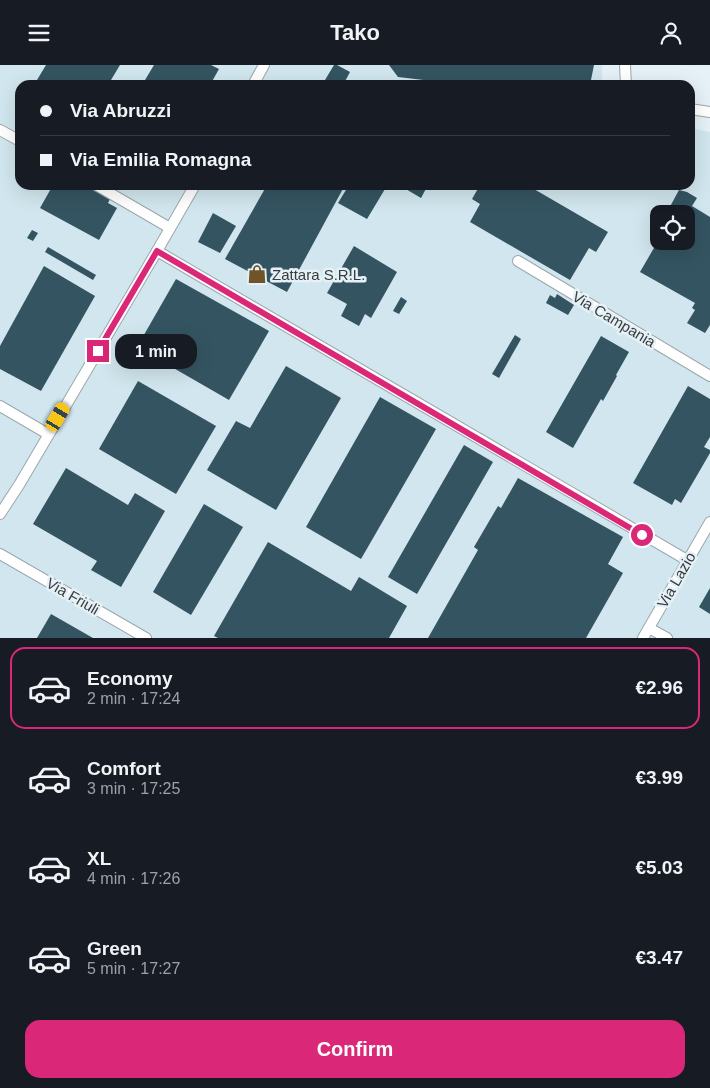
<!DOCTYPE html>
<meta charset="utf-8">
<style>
body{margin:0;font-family:Helvetica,sans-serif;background:#20242c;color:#f1f3f6;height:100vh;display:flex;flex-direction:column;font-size:19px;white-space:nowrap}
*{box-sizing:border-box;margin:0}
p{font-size:16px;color:#9ea1a6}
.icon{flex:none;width:28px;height:28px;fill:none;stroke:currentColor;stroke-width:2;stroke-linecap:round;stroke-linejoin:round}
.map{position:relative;height:573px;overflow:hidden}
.drawer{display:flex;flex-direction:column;background:#171b24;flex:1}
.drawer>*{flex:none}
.hud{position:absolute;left:15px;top:15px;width:680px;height:110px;border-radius:15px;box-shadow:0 5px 20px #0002;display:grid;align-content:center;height:110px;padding:0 25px;background:#171b24}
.tools{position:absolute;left:650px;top:140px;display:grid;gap:10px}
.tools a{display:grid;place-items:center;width:45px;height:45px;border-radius:10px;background:#171b24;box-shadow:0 5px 20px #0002;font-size:25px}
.end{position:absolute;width:22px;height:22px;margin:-11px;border:6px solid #db2777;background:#fff;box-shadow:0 0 0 2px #fff}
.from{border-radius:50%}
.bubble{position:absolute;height:35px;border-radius:15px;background:#171b24;box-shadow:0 5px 20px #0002;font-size:16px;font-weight:800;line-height:35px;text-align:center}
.car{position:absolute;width:15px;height:30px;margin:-15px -8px;border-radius:6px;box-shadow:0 0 4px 1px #0007;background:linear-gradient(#f5c518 24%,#345 0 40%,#f5c518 0 76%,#345 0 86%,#f5c518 0)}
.hud b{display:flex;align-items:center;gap:18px;height:48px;font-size:19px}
.hud b+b{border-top:1px solid #363941}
.hud i{width:12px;height:12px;background:#f1f3f6}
ul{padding:9px 0 0;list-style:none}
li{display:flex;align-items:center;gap:15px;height:82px;margin:0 10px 8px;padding:0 15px;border:2px solid transparent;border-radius:15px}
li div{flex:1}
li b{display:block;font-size:19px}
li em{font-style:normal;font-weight:800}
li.selected{border-color:#db2777}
li>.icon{width:45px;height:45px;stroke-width:1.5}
.cta{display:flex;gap:10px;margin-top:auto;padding:10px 25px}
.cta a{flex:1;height:58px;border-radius:15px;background:#db2777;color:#fff;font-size:20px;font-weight:800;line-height:58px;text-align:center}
header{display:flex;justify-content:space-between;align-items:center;height:65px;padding:0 25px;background:#171b24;font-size:22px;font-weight:800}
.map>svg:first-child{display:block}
.built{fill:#d1e6ee;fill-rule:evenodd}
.building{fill:#345461}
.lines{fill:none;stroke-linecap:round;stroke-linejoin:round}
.minor-casing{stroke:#9ca7ac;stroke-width:12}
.minor{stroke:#fff;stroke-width:10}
.route{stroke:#db2777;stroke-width:6}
.labels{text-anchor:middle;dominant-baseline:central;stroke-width:5;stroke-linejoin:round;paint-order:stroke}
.poi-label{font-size:15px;fill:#373c3e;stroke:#e5f1f6;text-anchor:start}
.street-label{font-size:15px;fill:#373c3e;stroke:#e5f1f6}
</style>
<header><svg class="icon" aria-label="menu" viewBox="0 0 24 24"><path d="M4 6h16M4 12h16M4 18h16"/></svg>Tako<svg class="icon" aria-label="person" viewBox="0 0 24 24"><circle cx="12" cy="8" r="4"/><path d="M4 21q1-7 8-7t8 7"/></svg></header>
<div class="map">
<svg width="710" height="573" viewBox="0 0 710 573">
<rect width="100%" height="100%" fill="#e5f1f6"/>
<!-- built -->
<path class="built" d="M 0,0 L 602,0 L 602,20 L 20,20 L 20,120 L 690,120 L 690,63 L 710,67 L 710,573 L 0,573 ZM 659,149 L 686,149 L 686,176 L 659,176 Z"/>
<!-- building -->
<g class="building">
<polygon points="46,0 120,0 108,20 34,20"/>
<polygon points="154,0 211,0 219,4 210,20 142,20"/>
<polygon points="334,0 337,0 350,7 343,20 322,20"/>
<polygon points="389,0 594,0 590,20 466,20 398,12"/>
<polygon points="53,120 89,120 111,132 108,138 117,143 99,175 40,143"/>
<polygon points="267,120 345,120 287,227 225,194"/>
<polygon points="349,120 378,120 385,124 367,154 338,138"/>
<polygon points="399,120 428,120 421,133"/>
<polygon points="480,120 527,120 608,167 596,187 589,183 570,215 470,157 480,139 472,134"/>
<polygon points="679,125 687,127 697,133 692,141 710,152 710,260 705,268 687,258 695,245 692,243 695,238 640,207 658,176 686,176 686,149 666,149"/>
<polygon points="213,148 236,161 220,188 198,177"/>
<polygon points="32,165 38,168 33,176 27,173"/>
<polygon points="354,181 397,207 371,253 365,249 359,261 341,251 347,239 327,228"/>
<polygon points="48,182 96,210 93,215 45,187"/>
<polygon points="44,201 95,231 41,326 0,304 0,281"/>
<polygon points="176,214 269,266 229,335 137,282"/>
<polygon points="557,229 574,240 568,250 546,238 550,230 555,233"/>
<polygon points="401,232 407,236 399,249 393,246"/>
<polygon points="515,270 521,274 499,313 492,309"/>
<polygon points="601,271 629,287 616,310 617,311 603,336 601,334 573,383 546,367"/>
<polygon points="286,301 341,333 276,445 207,405 236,356 250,363"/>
<polygon points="138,316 216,361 176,429 99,384"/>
<polygon points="688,321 710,334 710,372 704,382 710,385 710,388 681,438 675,434 672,440 633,418"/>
<polygon points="380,332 436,364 361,494 306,462"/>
<polygon points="464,380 493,397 417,529 388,512"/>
<polygon points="66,403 128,440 135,428 165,446 121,522 91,505 97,496 33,459"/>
<polygon points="518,413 623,472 608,499 623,508 586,573 428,573 478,485 474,482 498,441 501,443"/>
<polygon points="204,439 243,462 191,550 153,527"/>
<polygon points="268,477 351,526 359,512 407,541 389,573 218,573 214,571"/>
<polygon points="710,523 710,549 699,542"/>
<polygon points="51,549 93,573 37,573"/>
</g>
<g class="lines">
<!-- minor casing -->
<g class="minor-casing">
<g id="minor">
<polyline points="625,0 626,20"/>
<polyline points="253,20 264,0"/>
<polyline points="690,44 710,47"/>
<polyline points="0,65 20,76"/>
<polyline points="96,120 170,163"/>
<polyline points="157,186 687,495"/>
<polyline points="518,196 710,311"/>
<polyline points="0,341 48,369"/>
<polyline points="0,449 19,420 157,186 195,120"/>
<polyline points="0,489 146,573"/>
<polyline points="649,563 667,573"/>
<polyline points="643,573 710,457"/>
</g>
</g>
<!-- minor -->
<use href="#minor" class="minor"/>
</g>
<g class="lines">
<!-- route -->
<polyline class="route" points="98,286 157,186 642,470"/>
</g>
<!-- icons -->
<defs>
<g id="shop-bare" transform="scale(1.5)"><path d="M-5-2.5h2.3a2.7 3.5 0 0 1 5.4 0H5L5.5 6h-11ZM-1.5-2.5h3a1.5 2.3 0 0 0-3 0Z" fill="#705427" stroke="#e5f1f6" stroke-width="2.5" paint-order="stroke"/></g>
</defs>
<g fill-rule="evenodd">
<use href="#shop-bare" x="257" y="209"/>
</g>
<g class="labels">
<!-- poi labels -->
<g class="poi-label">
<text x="272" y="209">Zattara S.R.L.</text>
</g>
<!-- street labels -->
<g class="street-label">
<text transform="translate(614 254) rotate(31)">Via Campania</text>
<text transform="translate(676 515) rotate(-60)">Via Lazio</text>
<text transform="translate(73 531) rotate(30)">Via Friuli</text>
</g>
</g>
</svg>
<div class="tools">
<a><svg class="icon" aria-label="locate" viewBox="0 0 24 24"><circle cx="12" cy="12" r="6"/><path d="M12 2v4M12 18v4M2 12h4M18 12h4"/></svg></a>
</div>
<i class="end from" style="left:642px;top:470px"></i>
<i class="end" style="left:98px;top:286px"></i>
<div class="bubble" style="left:115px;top:269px;width:82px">1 min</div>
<i class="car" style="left:58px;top:352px;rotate:31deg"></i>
<div class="hud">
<b><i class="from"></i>Via Abruzzi</b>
<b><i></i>Via Emilia Romagna</b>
</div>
</div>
<section class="drawer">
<ul>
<li class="selected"><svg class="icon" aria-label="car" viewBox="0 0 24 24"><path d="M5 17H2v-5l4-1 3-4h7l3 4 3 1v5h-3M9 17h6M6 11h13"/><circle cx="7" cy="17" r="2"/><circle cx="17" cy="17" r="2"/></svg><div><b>Economy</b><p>2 min · 17:24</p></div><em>€2.96</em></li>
<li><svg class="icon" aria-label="car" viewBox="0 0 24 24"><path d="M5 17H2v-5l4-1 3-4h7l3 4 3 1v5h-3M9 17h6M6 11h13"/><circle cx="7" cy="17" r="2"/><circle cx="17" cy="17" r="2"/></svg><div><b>Comfort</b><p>3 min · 17:25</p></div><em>€3.99</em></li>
<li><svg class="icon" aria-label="car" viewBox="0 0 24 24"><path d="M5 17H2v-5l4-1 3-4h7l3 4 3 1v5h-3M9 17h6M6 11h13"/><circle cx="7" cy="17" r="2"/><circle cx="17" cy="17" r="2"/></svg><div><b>XL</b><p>4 min · 17:26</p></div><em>€5.03</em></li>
<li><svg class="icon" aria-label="car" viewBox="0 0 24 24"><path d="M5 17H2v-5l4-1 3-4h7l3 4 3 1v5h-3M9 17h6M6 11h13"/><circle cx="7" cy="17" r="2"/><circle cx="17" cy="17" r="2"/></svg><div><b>Green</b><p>5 min · 17:27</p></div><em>€3.47</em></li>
</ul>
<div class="cta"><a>Confirm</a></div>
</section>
